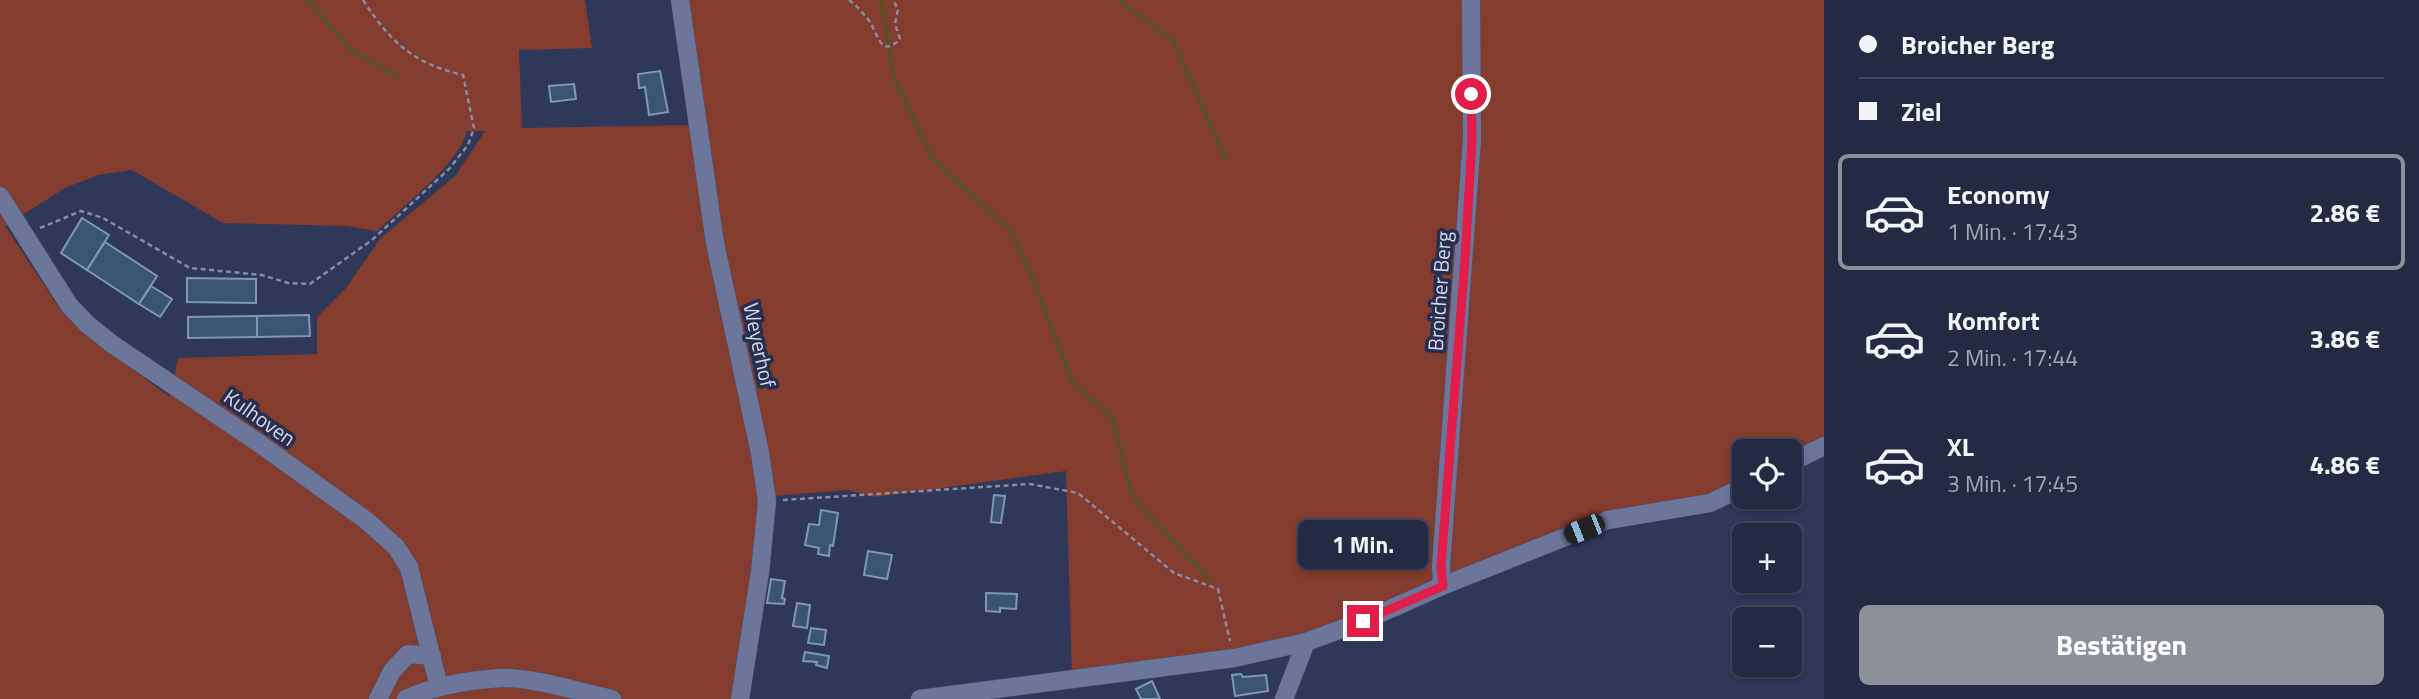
<!DOCTYPE html>
<html lang="de">
<meta charset="utf-8">
<style>
body{margin:0;font-family:"Titillium Web",sans-serif;background:#2c324a;color:#f1f3f6;height:100vh;display:flex;flex-direction:column;font-size:26px;white-space:nowrap}
*{box-sizing:border-box;margin:0}
p{font-size:23px;color:#a3a7b2}
.icon{flex:none;width:38px;height:38px;fill:none;stroke:currentColor;stroke-width:2;stroke-linecap:round;stroke-linejoin:round}
.map{position:relative;flex:1;overflow:hidden}
.panel{display:flex;flex-direction:column;background:#242a43;width:595px}
.panel>*{flex:none}
.top-card{display:grid;align-content:center;height:154px;padding:0 35px;background:#242a43}
.controls{position:absolute;left:1732px;top:439px;display:grid;gap:14px}
.controls a{display:grid;place-items:center;width:70px;height:70px;border-radius:10px;background:#242a43;box-shadow:0 4px 10px #0003,0 0 0 2px #41465c;font-size:35px}
.end{position:absolute;width:32px;height:32px;margin:-16px;border:9px solid #e11d48;background:#fff;box-shadow:0 0 0 4px #fff}
.from{border-radius:50%}
.bubble{position:absolute;height:49px;border-radius:10px;background:#242a43;box-shadow:0 4px 10px #0003,0 0 0 2px #41465c;font-size:23px;font-weight:700;line-height:49px;text-align:center}
.car{position:absolute;width:21px;height:42px;margin:-21px -10px;border-radius:9px;box-shadow:0 0 5px 2px #0007;background:linear-gradient(#222 24%,#8ab4d8 0 40%,#222 0 76%,#8ab4d8 0 86%,#222 0)}
.top-card b{display:flex;align-items:center;gap:24px;height:66px;font-size:26px}
.top-card b+b{border-top:2px solid #41465c}
.top-card i{width:18px;height:18px;background:#f1f3f6}
ul{padding:0;list-style:none}
li{display:flex;align-items:center;gap:21px;height:116px;margin:0 14px 10px;padding:0 21px;border:4px solid transparent;border-radius:10px}
li div{flex:1}
li b{display:block;font-size:26px}
li em{font-style:normal;font-weight:700}
li.active{border-color:#8c9099}
li>.icon{width:63px;height:63px;stroke-width:1.5}
.primary-button{display:flex;gap:14px;margin-top:auto;padding:14px 35px}
.primary-button a{flex:1;height:80px;border-radius:10px;background:#8c9099;color:#fff;font-size:28px;font-weight:700;line-height:80px;text-align:center}
main{display:flex;flex:1;min-height:0}
.map>svg:first-child{display:block}
.green{fill:#833c2d;fill-rule:evenodd}
.lines{fill:none;stroke-linecap:round;stroke-linejoin:round}
.stream{stroke:#5b4f26;stroke-width:4.5}
.building{fill:#3a5472;stroke:#7c97b9;stroke-width:2}
.minor-casing{stroke:#4d5370;stroke-width:19}
.path{stroke:#868da7;stroke-width:2.5;stroke-dasharray:5 3.5;stroke-linecap:butt}
.minor{stroke:#6c769b;stroke-width:18}
.route{stroke:#e11d48;stroke-width:9}
.labels{text-anchor:middle;dominant-baseline:central;stroke-width:7;stroke-linejoin:round;paint-order:stroke}
.street-label{font-size:21px;fill:#d4daef;stroke:#272e4e}
</style>
<main>
<div class="map">
<svg width="1824" height="699" viewBox="0 0 1824 699">
<rect width="100%" height="100%" fill="#303859"/>
<!-- green -->
<path class="green" d="M 0,0 L 585,0 L 592,48 L 519,50 L 522,128 L 698,125 L 680,0 L 1824,0 L 1824,446 L 1790,463 L 1790,452 L 1745,452 L 1745,486 L 1608,520 L 1306,642 L 1072,679 L 1066,471 L 875,497 L 848,490 L 774,496 L 740,699 L 0,699 ZM 467,131 L 485,131 L 456,175 L 380,239 L 346,288 L 317,317 L 317,354 L 178,358 L 170,397 L 101,346 L 62,312 L 5,226 L 65,188 L 98,175 L 132,170 L 223,223 L 346,226 L 377,231 C 403,206 458,165 467,131 Z"/>
<g class="lines">
<!-- stream -->
<g class="stream">
<polyline points="308,0 351,50 397,76"/>
<polyline points="879,0 883,7 893,75 932,158 1010,230 1032,277 1072,381 1113,419 1132,496 1210,580"/>
<polyline points="1119,0 1173,40 1225,158"/>
</g>
</g>
<!-- building -->
<g class="building">
<polygon points="660,71 668,112 649,115 645,87 639,88 638,74"/>
<polygon points="574,84 576,99 551,102 549,86"/>
<polygon points="82,218 109,235 87,270 61,253"/>
<polygon points="105,242 157,276 139,304 87,270"/>
<polygon points="187,278 256,279 256,303 187,302"/>
<polygon points="151,286 172,299 160,317 139,304"/>
<polygon points="309,315 310,336 257,337 257,316"/>
<polygon points="257,316 257,337 188,338 188,317"/>
<polygon points="994,495 1005,496 1001,523 991,522"/>
<polygon points="821,510 838,513 833,546 830,545 829,556 818,554 819,548 805,545 809,524 819,525"/>
<polygon points="868,551 892,555 887,579 864,575"/>
<polygon points="771,579 785,581 782,598 785,599 784,604 767,603"/>
<polygon points="986,593 1017,594 1016,609 1000,608 1000,612 986,611"/>
<polygon points="797,603 810,605 807,628 793,626"/>
<polygon points="811,628 826,630 824,645 808,643"/>
<polygon points="805,652 829,656 827,668 816,665 817,662 803,661"/>
<polygon points="1241,674 1243,677 1266,675 1268,691 1235,696 1232,675"/>
<polygon points="1152,681 1160,699 1141,699 1136,689"/>
</g>
<g class="lines">
<!-- minor casing -->
<g class="minor-casing">
<g id="minor">
<polyline points="680,0 715,243 760,453 767,501 760,572 740,699"/>
<polyline points="0,196 69,305 87,324 112,344 260,444 367,521 396,547 409,567 439,687"/>
<polyline points="1790,463 1824,446"/>
<polyline points="1442,586 1441,566 1472,139 1471,0"/>
<polyline points="378,699 392,671 408,654 432,656"/>
<path d="M 406,699 C 434,686 470,680 501,678 C 531,677 581,692 612,699"/>
<polyline points="920,699 1234,658 1306,642 1363,621 1442,586 1608,520 1710,503 1745,486"/>
<polyline points="1284,699 1306,642"/>
</g>
</g>
<!-- path -->
<g class="path">
<path d="M 849,0 C 857,6 864,14 870,22 C 879,37 881,58 900,39 L 895,24 L 898,9 L 893,0"/>
<path d="M 40,228 L 81,211 L 103,218 L 190,268 L 262,275 L 288,283 L 310,284 L 372,240 L 449,169 L 468,145 L 474,128 L 463,75 C 413,63 391,43 363,0"/>
<polyline points="783,500 1030,484 1078,493 1174,573 1218,589 1230,641"/>
</g>
<!-- minor -->
<use href="#minor" class="minor"/>
</g>
<g class="lines">
<!-- route -->
<polyline class="route" points="1363,621 1443,586 1441,566 1465,259 1472,139 1471,94"/>
</g>
<g class="labels">
<!-- street labels -->
<g class="street-label">
<text transform="translate(1439 291) rotate(-86)">Broicher Berg</text>
<text transform="translate(760 345) rotate(78)">Weyerhof</text>
<text transform="translate(260 417) rotate(35)">Kulhoven</text>
</g>
</g>
</svg>
<div class="controls">
<a><svg class="icon" aria-label="locate" viewBox="0 0 24 24"><circle cx="12" cy="12" r="6"/><path d="M12 2v4M12 18v4M2 12h4M18 12h4"/></svg></a>
<a>+</a>
<a>−</a>
</div>
<i class="end from" style="left:1471px;top:94px"></i>
<i class="end" style="left:1363px;top:621px"></i>
<div class="bubble" style="left:1298px;top:520px;width:130px">1 Min.</div>
<i class="car" style="left:1584px;top:529px;rotate:248deg"></i>
</div>
<section class="panel">
<div class="top-card">
<b><i class="from"></i>Broicher Berg</b>
<b><i></i>Ziel</b>
</div>
<ul>
<li class="active"><svg class="icon" aria-label="car" viewBox="0 0 24 24"><path d="M5 17H2v-5l4-1 3-4h7l3 4 3 1v5h-3M9 17h6M6 11h13"/><circle cx="7" cy="17" r="2"/><circle cx="17" cy="17" r="2"/></svg><div><b>Economy</b><p>1 Min. · 17:43</p></div><em>2.86 €</em></li>
<li><svg class="icon" aria-label="car" viewBox="0 0 24 24"><path d="M5 17H2v-5l4-1 3-4h7l3 4 3 1v5h-3M9 17h6M6 11h13"/><circle cx="7" cy="17" r="2"/><circle cx="17" cy="17" r="2"/></svg><div><b>Komfort</b><p>2 Min. · 17:44</p></div><em>3.86 €</em></li>
<li><svg class="icon" aria-label="car" viewBox="0 0 24 24"><path d="M5 17H2v-5l4-1 3-4h7l3 4 3 1v5h-3M9 17h6M6 11h13"/><circle cx="7" cy="17" r="2"/><circle cx="17" cy="17" r="2"/></svg><div><b>XL</b><p>3 Min. · 17:45</p></div><em>4.86 €</em></li>
</ul>
<div class="primary-button"><a>Bestätigen</a></div>
</section>
</main>
